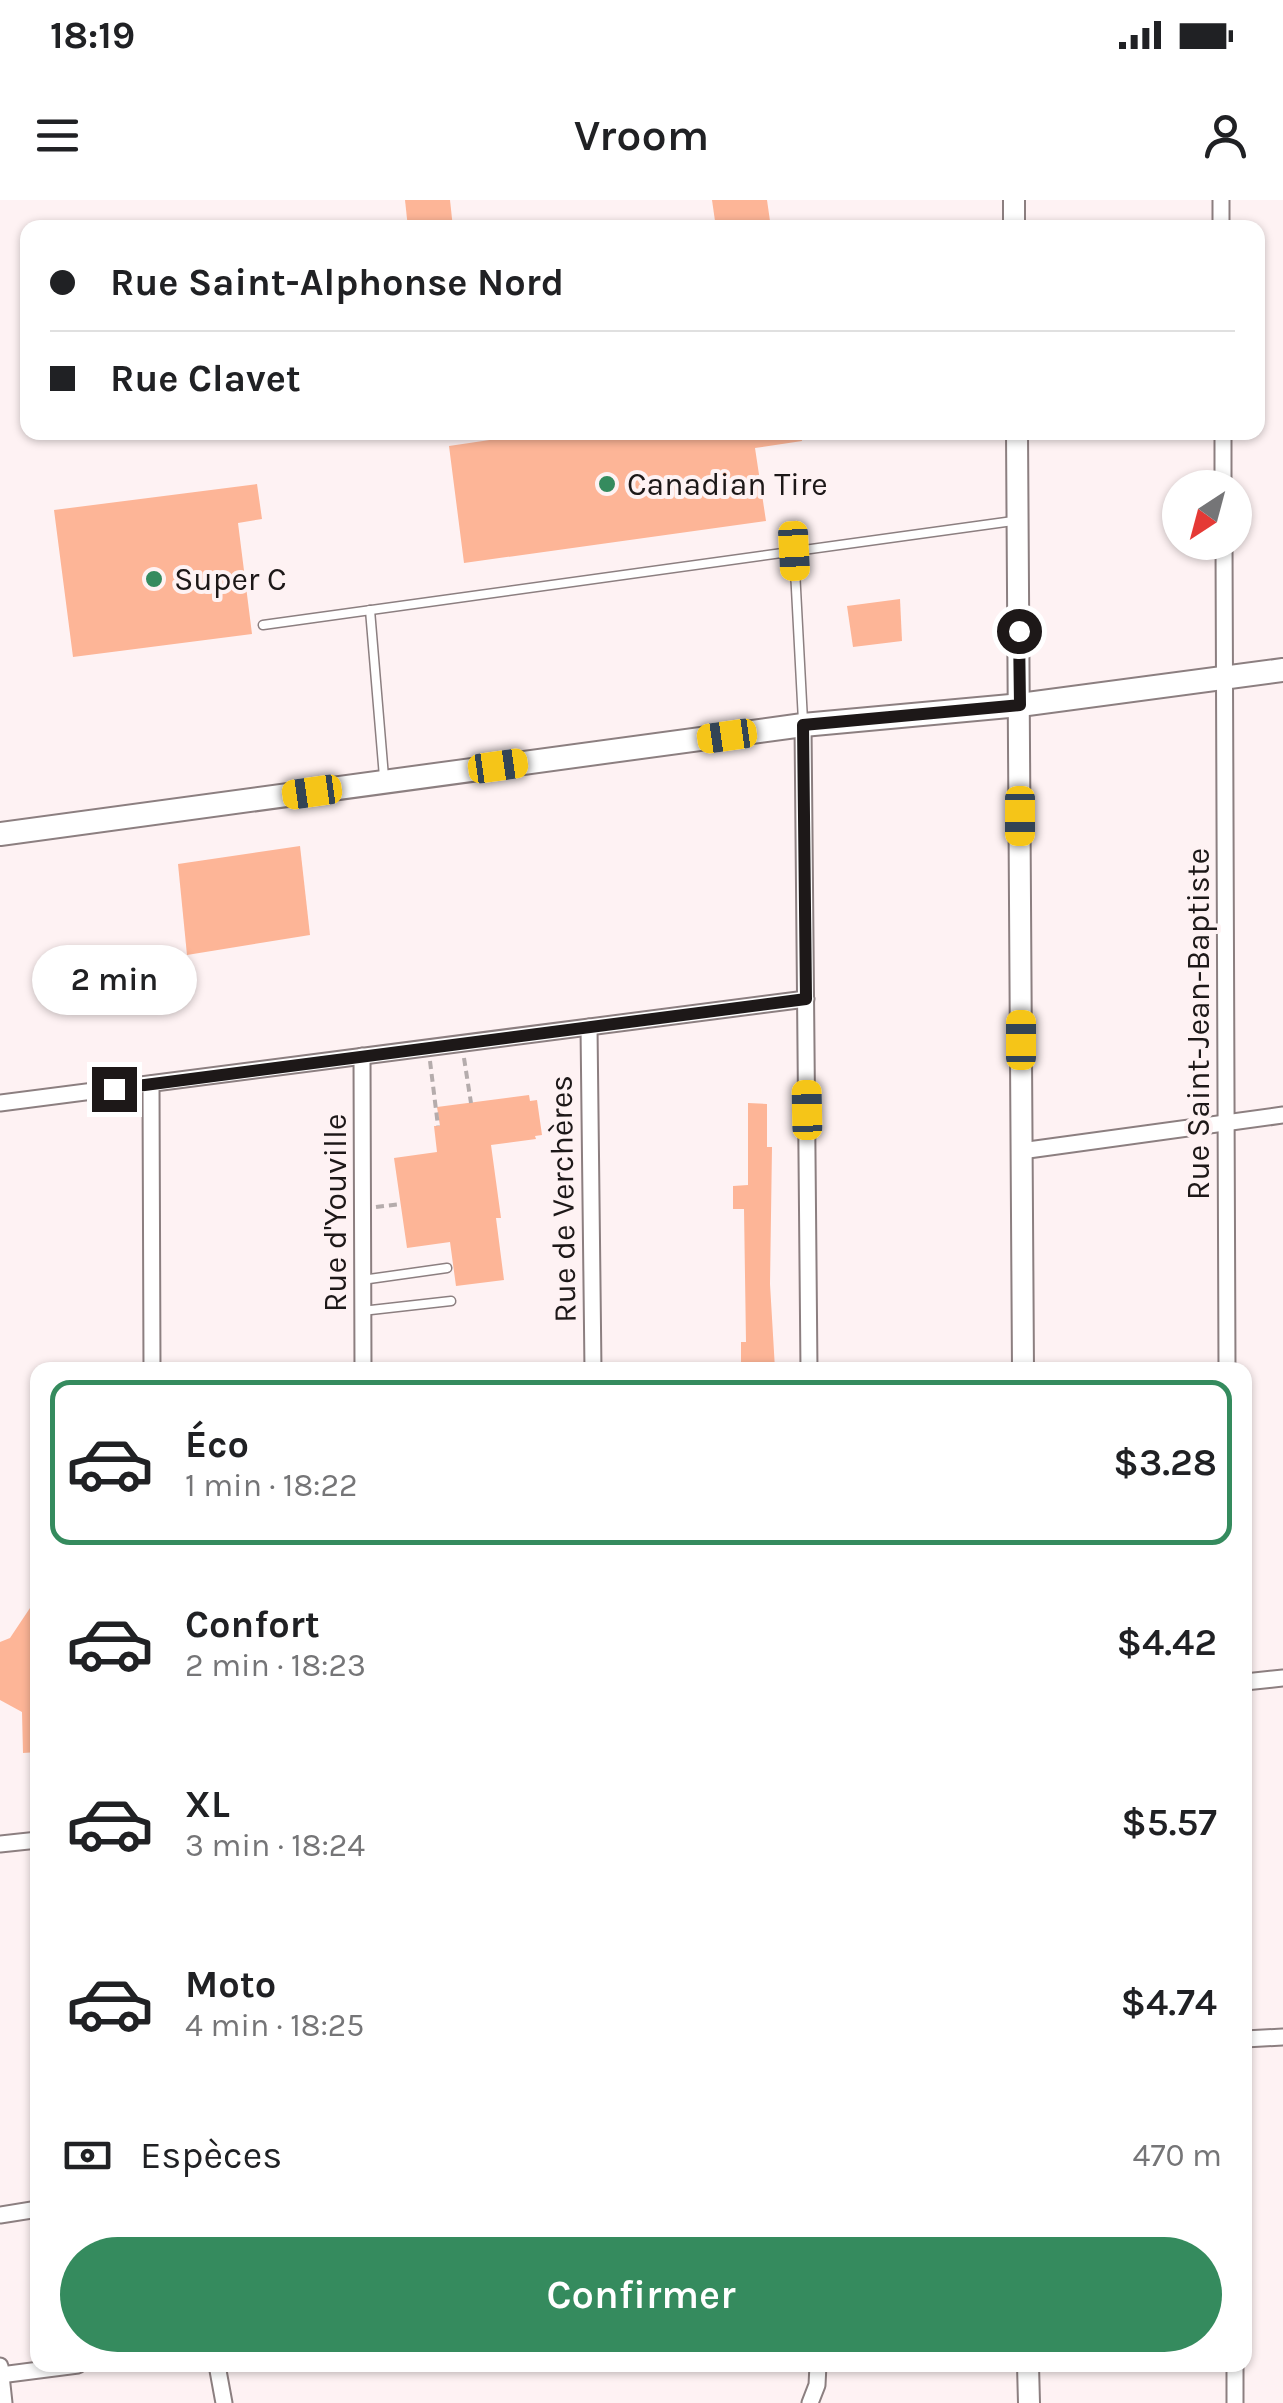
<!DOCTYPE html>
<html lang="fr">
<meta charset="utf-8">
<style>
body{margin:0;font-family:Karla,sans-serif;background:#f6f6f6;color:#202124;height:100vh;display:flex;flex-direction:column;font-size:38px;white-space:nowrap}
*{box-sizing:border-box;margin:0}
p{font-size:32px;color:#757577}
.icon{flex:none;width:55px;height:55px;fill:none;stroke:currentColor;stroke-width:2;stroke-linecap:round;stroke-linejoin:round}
.map{position:relative;flex:1;overflow:hidden}
.panel{position:absolute;left:30px;top:1162px;width:1222px;height:1010px;display:flex;flex-direction:column;background:#fff;border-radius:20px;box-shadow:0 2px 8px #0004}
.panel>*{flex:none}
.banner{position:absolute;left:20px;top:20px;width:1245px;height:220px;border-radius:20px;box-shadow:0 2px 8px #0004;display:grid;align-content:center;height:220px;padding:0 30px;background:#fff}
.needle{width:65px;rotate:216deg}
.controls{position:absolute;left:1162px;top:270px;display:grid;gap:20px}
.controls a{display:grid;place-items:center;width:90px;height:90px;border-radius:50%;background:#fff;box-shadow:0 2px 8px #0004;font-size:50px}
.end{position:absolute;width:45px;height:45px;margin:-22px;border:12px solid #1d1818;background:#fff;box-shadow:0 0 0 5px #fff}
.from{border-radius:50%}
.bubble{position:absolute;height:70px;border-radius:35px;background:#fff;box-shadow:0 2px 8px #0004;font-size:32px;font-weight:600;line-height:70px;text-align:center}
.car{position:absolute;width:30px;height:60px;margin:-30px -15px;border-radius:12px;box-shadow:0 0 8px 2px #0007;background:linear-gradient(#f5c518 24%,#345 0 40%,#f5c518 0 76%,#345 0 86%,#f5c518 0)}
.banner b{display:flex;align-items:center;gap:35px;height:95px;font-size:38px}
.banner b+b{border-top:2px solid #e0e0e0}
.banner i{width:25px;height:25px;background:#202124}
ul{padding:18px 0 0;list-style:none}
li{display:flex;align-items:center;gap:30px;height:165px;margin:0 20px 15px;padding:0 10px;border:5px solid transparent;border-radius:20px}
li div{flex:1}
li b{display:block;font-size:38px}
li em{font-style:normal;font-weight:600}
li.active{border-color:#358b5e}
li>.icon{width:90px;height:90px;stroke-width:1.5}
.pay{display:flex;align-items:center;gap:25px;height:110px;padding:0 30px;font-size:38px}
.pay p{margin-inline-start:auto}
.action{display:flex;gap:20px;margin-top:auto;padding:20px 30px}
.action a{flex:1;height:115px;border-radius:60px;background:#358b5e;color:#fff;font-size:40px;font-weight:600;line-height:115px;text-align:center}
.status{display:flex;justify-content:space-between;align-items:center;height:70px;padding:0 50px;background:#fff;direction:ltr}
.status svg{height:28px;fill:currentColor}
header{display:flex;justify-content:space-between;align-items:center;height:130px;padding:0 30px;background:#fff;font-size:45px;font-weight:600}
.map>svg:first-child{display:block}
.building{fill:#fdb597}
.lines{fill:none;stroke-linecap:round;stroke-linejoin:round}
.service-casing{stroke:#8c7f80;stroke-width:11}
.minor-casing{stroke:#8c7f80;stroke-width:19}
.secondary-casing{stroke:#8c7f80;stroke-width:24}
.primary-casing{stroke:#8c7f80;stroke-width:26}
.path{stroke:#b5acac;stroke-width:4;stroke-dasharray:8 5;stroke-linecap:butt}
.service{stroke:#fff;stroke-width:8}
.minor{stroke:#fff;stroke-width:15}
.secondary{stroke:#fff;stroke-width:20}
.primary{stroke:#fff;stroke-width:22}
.route{stroke:#1d1818;stroke-width:12}
.poi-dot{fill:#358b5e;stroke:#fef2f3;stroke-width:4}
.labels{text-anchor:middle;dominant-baseline:central;stroke-width:8;stroke-linejoin:round;paint-order:stroke}
.poi-label{font-size:32px;fill:#1d1818;stroke:#fef2f3;text-anchor:start}
.street-label{font-size:32px;fill:#1d1818;stroke:#fef2f3}
</style>
<div class="status"><b>18:19</b><svg viewBox="0 0 49 12"><path d="M0 12V9h3v3zM5 12V6h3v6zM10 12V3h3v9zM15 12V0h3v12zM26 1h20v11H26zM47 4h2v5h-2z"/></svg></div>
<header><svg class="icon" aria-label="menu" viewBox="0 0 24 24"><path d="M4 6h16M4 12h16M4 18h16"/></svg>Vroom<svg class="icon" aria-label="person" viewBox="0 0 24 24"><circle cx="12" cy="8" r="4"/><path d="M4 21q1-7 8-7t8 7"/></svg></header>
<div class="map">
<svg width="1283" height="2203" viewBox="0 0 1283 2203">
<rect width="100%" height="100%" fill="#fef2f3"/>
<!-- building -->
<g class="building">
<polygon points="405,0 450,0 453,28 408,28"/>
<polygon points="712,0 767,0 771,28 716,28"/>
<polygon points="543,232 801,232 802,241 755,248 766,321 464,363 449,246"/>
<polygon points="257,284 262,319 238,323 252,434 73,457 54,310"/>
<polygon points="900,399 902,441 853,447 847,406"/>
<polygon points="300,646 310,735 187,755 178,664"/>
<polygon points="529,895 530,901 537,900 542,935 535,936 536,939 491,945 501,1018 496,1018 504,1080 456,1086 450,1042 407,1048 394,958 437,952 434,926 440,926 437,907"/>
<polygon points="748,903 767,904 767,947 772,947 770,1084 775,1169 741,1169 741,1142 746,1142 744,1009 733,1009 733,986 748,985"/>
<polygon points="38,1396 38,1552 23,1553 22,1512 0,1500 0,1442 10,1438"/>
</g>
<g class="lines">
<!-- service casing -->
<g class="service-casing">
<g id="service">
<polyline points="794,351 803,521"/>
<polyline points="370,410 384,577"/>
<polyline points="263,425 1013,321"/>
<polyline points="362,1080 447,1068"/>
<polyline points="362,1111 451,1101"/>
</g>
</g>
<!-- minor casing -->
<g class="minor-casing">
<g id="minor">
<polyline points="1221,0 1221,28"/>
<polyline points="1223,232 1223,288"/>
<polyline points="1224,342 1227,1170"/>
<polyline points="803,525 809,1170"/>
<polyline points="589,827 593,1170"/>
<polyline points="362,856 363,1170"/>
<polyline points="151,884 152,1170"/>
<polyline points="0,903 806,799"/>
<polyline points="1021,951 1283,915"/>
<polyline points="1245,1482 1283,1478"/>
<polyline points="0,1644 38,1640"/>
<polyline points="1245,1839 1283,1837"/>
<polyline points="0,2015 38,2009"/>
<polyline points="217,2165 224,2203"/>
<polyline points="1235,2165 1235,2203"/>
<polyline points="0,2166 4,2203"/>
<polyline points="0,2175 78,2165"/>
<polyline points="810,2203 817,2185 818,2165"/>
</g>
</g>
<!-- secondary casing -->
<g class="secondary-casing">
<g id="secondary">
<polyline points="1014,0 1014,28"/>
<polyline points="1017,232 1023,1170"/>
<polyline points="1028,2165 1029,2203"/>
</g>
</g>
<!-- primary casing -->
<g class="primary-casing">
<polyline id="primary" points="0,634 803,525 1020,505 1283,470"/>
</g>
<!-- path -->
<g class="path">
<polyline points="464,858 471,903"/>
<polyline points="430,861 438,926"/>
<polyline points="376,1007 401,1004"/>
</g>
<!-- service -->
<use href="#service" class="service"/>
<!-- minor -->
<use href="#minor" class="minor"/>
<!-- secondary -->
<use href="#secondary" class="secondary"/>
<!-- primary -->
<use href="#primary" class="primary"/>
</g>
<g class="lines">
<!-- route -->
<polyline class="route" points="114,889 806,799 803,525 1020,505 1019,431"/>
</g>
<!-- markers -->
<g class="poi-dot">
<circle cx="607" cy="284" r="10"/>
<circle cx="154" cy="379" r="10"/>
</g>
<g class="labels">
<!-- poi labels -->
<g class="poi-label">
<text x="627" y="284">Canadian Tire</text>
<text x="174" y="379">Super C</text>
</g>
<!-- street labels -->
<g class="street-label">
<text transform="translate(1198 824) rotate(-90)">Rue Saint-Jean-Baptiste</text>
<text transform="translate(563 999) rotate(-91)">Rue de Verchères</text>
<text transform="translate(335 1013) rotate(-90)">Rue d'Youville</text>
</g>
</g>
</svg>
<div class="controls">
<a><svg class="needle" viewBox="-14 -14 28 28"><path d="M0-13l5 13h-10z" fill="#e53935"/><path d="M0 13l5-13h-10z" fill="#757577"/></svg></a>
</div>
<i class="end from" style="left:1019px;top:431px"></i>
<i class="end" style="left:114px;top:889px"></i>
<div class="bubble" style="left:32px;top:745px;width:165px">2 min</div>
<i class="car" style="left:794px;top:351px;rotate:177deg"></i>
<i class="car" style="left:727px;top:536px;rotate:262deg"></i>
<i class="car" style="left:498px;top:566px;rotate:82deg"></i>
<i class="car" style="left:312px;top:592px;rotate:262deg"></i>
<i class="car" style="left:1020px;top:616px;rotate:180deg"></i>
<i class="car" style="left:1021px;top:840px;rotate:0deg"></i>
<i class="car" style="left:807px;top:910px;rotate:359deg"></i>
<div class="banner">
<b><i class="from"></i>Rue Saint-Alphonse Nord</b>
<b><i></i>Rue Clavet</b>
</div>
<section class="panel">
<ul>
<li class="active"><svg class="icon" aria-label="car" viewBox="0 0 24 24"><path d="M5 17H2v-5l4-1 3-4h7l3 4 3 1v5h-3M9 17h6M6 11h13"/><circle cx="7" cy="17" r="2"/><circle cx="17" cy="17" r="2"/></svg><div><b>Éco</b><p>1 min · 18:22</p></div><em>$3.28</em></li>
<li><svg class="icon" aria-label="car" viewBox="0 0 24 24"><path d="M5 17H2v-5l4-1 3-4h7l3 4 3 1v5h-3M9 17h6M6 11h13"/><circle cx="7" cy="17" r="2"/><circle cx="17" cy="17" r="2"/></svg><div><b>Confort</b><p>2 min · 18:23</p></div><em>$4.42</em></li>
<li><svg class="icon" aria-label="car" viewBox="0 0 24 24"><path d="M5 17H2v-5l4-1 3-4h7l3 4 3 1v5h-3M9 17h6M6 11h13"/><circle cx="7" cy="17" r="2"/><circle cx="17" cy="17" r="2"/></svg><div><b>XL</b><p>3 min · 18:24</p></div><em>$5.57</em></li>
<li><svg class="icon" aria-label="car" viewBox="0 0 24 24"><path d="M5 17H2v-5l4-1 3-4h7l3 4 3 1v5h-3M9 17h6M6 11h13"/><circle cx="7" cy="17" r="2"/><circle cx="17" cy="17" r="2"/></svg><div><b>Moto</b><p>4 min · 18:25</p></div><em>$4.74</em></li>
</ul>
<div class="pay"><svg class="icon" aria-label="cash" viewBox="0 0 24 24"><path d="M3 7h18v10H3z"/><circle cx="12" cy="12" r="2"/></svg>Espèces<p>470 m</p></div>
<div class="action"><a>Confirmer</a></div>
</section>
</div>
